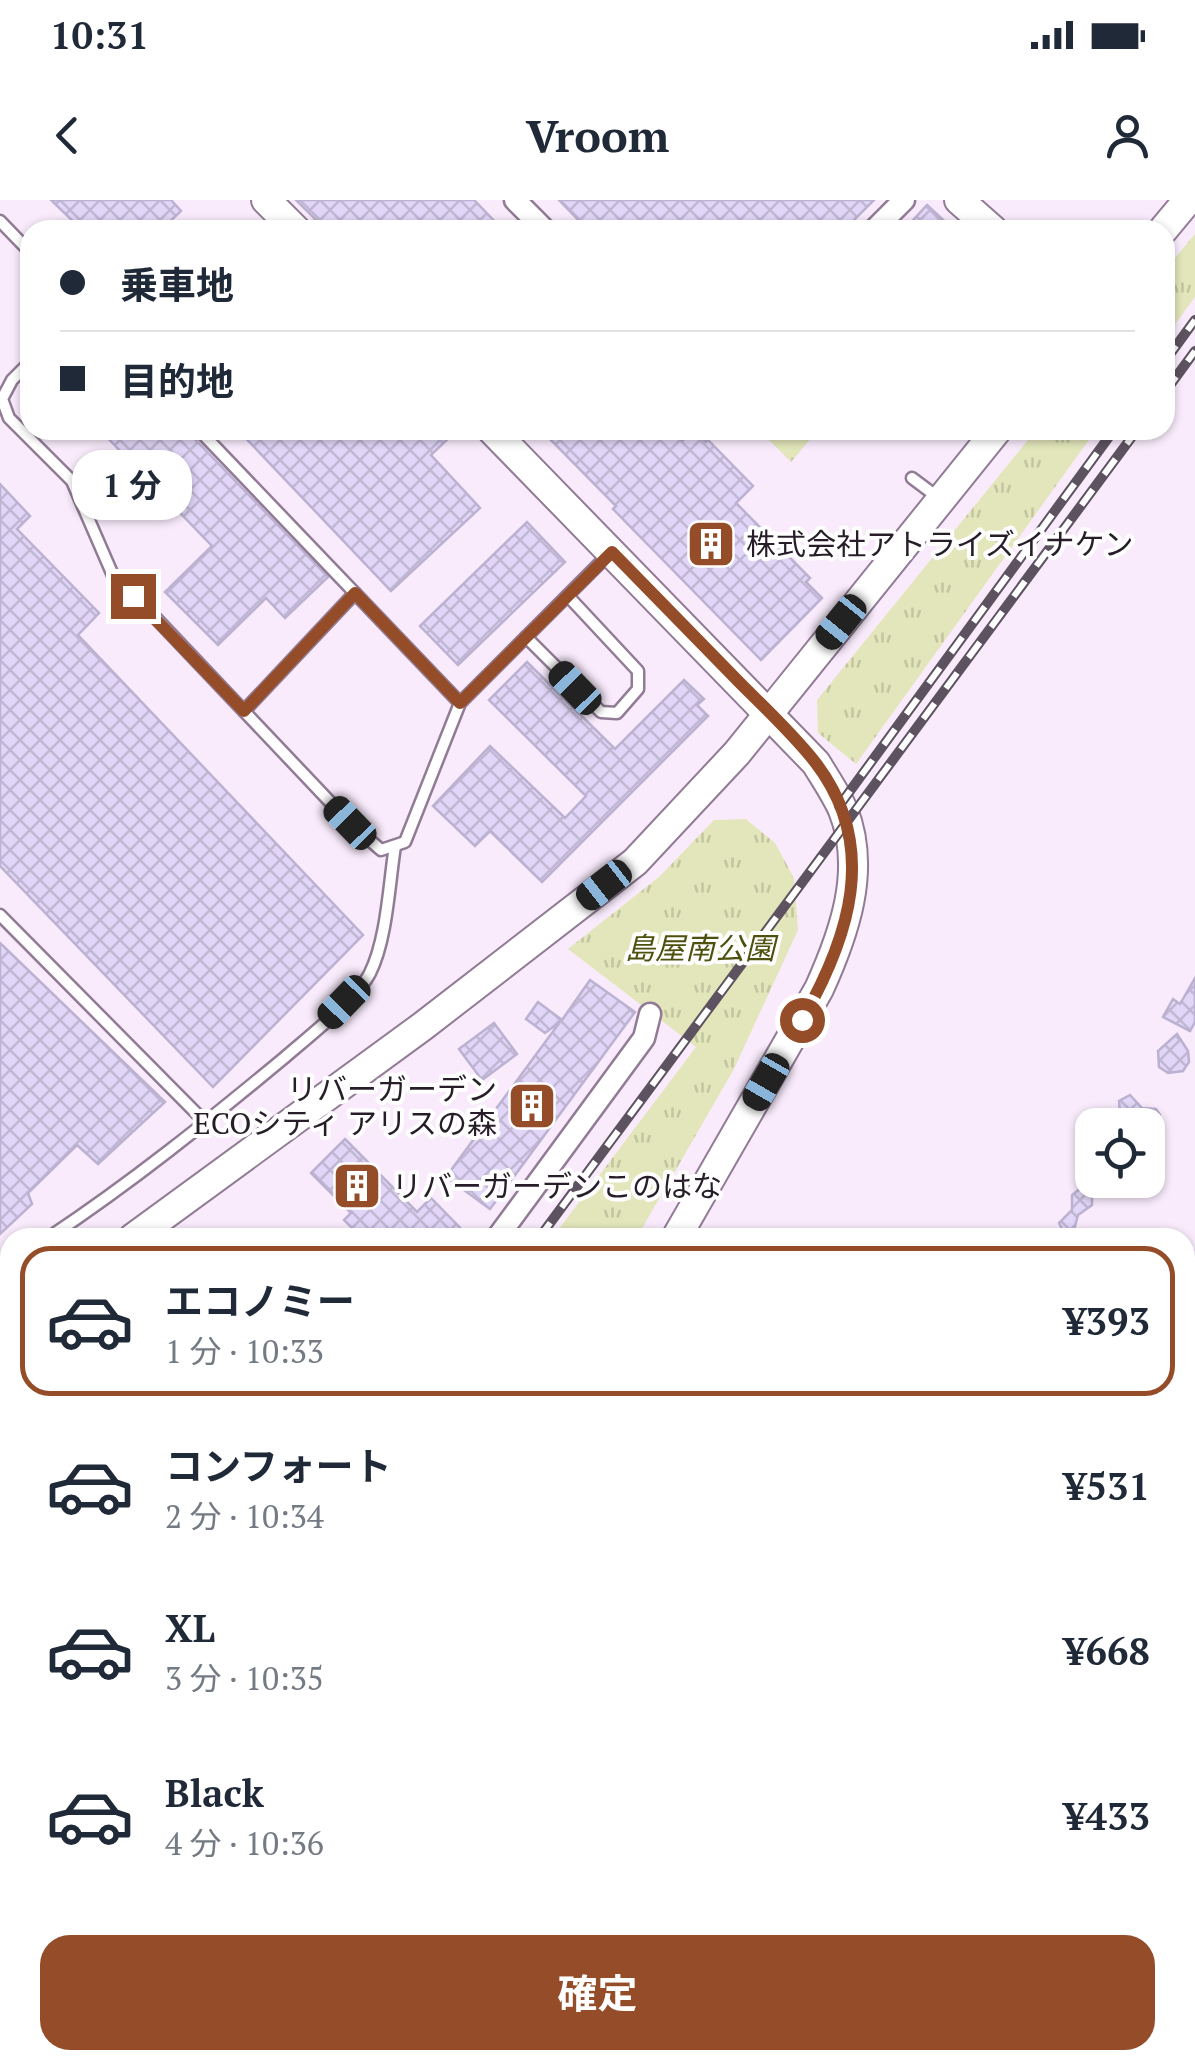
<!DOCTYPE html>
<html lang="ja">
<meta charset="utf-8">
<style>
body{margin:0;font-family:"PT Serif","Noto Sans JP",serif;background:#f2f2f3;color:#1f2937;height:100vh;display:flex;flex-direction:column;font-size:38px;white-space:nowrap}
*{box-sizing:border-box;margin:0}
p{font-size:32px;color:#747a83}
.icon{flex:none;width:55px;height:55px;fill:none;stroke:currentColor;stroke-width:2;stroke-linecap:round;stroke-linejoin:round}
.map{position:relative;flex:1;overflow:hidden}
.drawer{position:absolute;left:0px;top:1028px;width:1195px;height:842px;display:flex;flex-direction:column;background:#fff;border-radius:30px 30px 0 0;box-shadow:0 2px 8px #0004}
.drawer>*{flex:none}
.top-card{position:absolute;left:20px;top:20px;width:1155px;height:220px;border-radius:30px;box-shadow:0 2px 8px #0004;display:grid;align-content:center;height:220px;padding:0 40px;background:#fff}
.fabs{position:absolute;left:1075px;top:908px;display:grid;gap:20px}
.fabs a{display:grid;place-items:center;width:90px;height:90px;border-radius:20px;background:#fff;box-shadow:0 2px 8px #0004;font-size:50px}
.end{position:absolute;width:45px;height:45px;margin:-22px;border:12px solid #944c29;background:#fff;box-shadow:0 0 0 5px #fff}
.from{border-radius:50%}
.bubble{position:absolute;height:70px;border-radius:30px;background:#fff;box-shadow:0 2px 8px #0004;font-size:32px;font-weight:700;line-height:70px;text-align:center}
.car{position:absolute;width:30px;height:60px;margin:-30px -15px;border-radius:12px;box-shadow:0 0 8px 2px #0007;background:linear-gradient(#222 24%,#8ab4d8 0 40%,#222 0 76%,#8ab4d8 0 86%,#222 0)}
.top-card b{display:flex;align-items:center;gap:35px;height:95px;font-size:38px}
.top-card b+b{border-top:2px solid #e0e1e3}
.top-card i{width:25px;height:25px;background:#1f2937}
ul{padding:18px 0 0;list-style:none}
li{display:flex;align-items:center;gap:30px;height:150px;margin:0 20px 15px;padding:0 20px;border:5px solid transparent;border-radius:30px}
li div{flex:1}
li b{display:block;font-size:38px}
li em{font-style:normal;font-weight:700}
li.active{border-color:#944c29}
li>.icon{width:90px;height:90px;stroke-width:1.5}
.cta{display:flex;gap:20px;margin-top:auto;padding:20px 40px}
.cta a{flex:1;height:115px;border-radius:30px;background:#944c29;color:#fff;font-size:40px;font-weight:700;line-height:115px;text-align:center}
.status{display:flex;justify-content:space-between;align-items:center;height:70px;padding:0 50px;background:#fff;direction:ltr}
.status svg{height:28px;fill:currentColor}
header{display:flex;justify-content:space-between;align-items:center;height:130px;padding:0 40px;background:#fff;font-size:45px;font-weight:700}
.map>svg:first-child{display:block}
.park{fill:url(#park-tufts)}
.water{fill:#7ec2da;stroke:#6490a5;stroke-width:2.5}
.building{fill:url(#building-cross-hatch);stroke:#bbb1d1;stroke-width:2.5}
.lines{fill:none;stroke-linecap:round;stroke-linejoin:round}
.lane-casing{stroke:#917b95;stroke-width:15}
.street-casing{stroke:#917b95;stroke-width:25}
.secondary-casing{stroke:#917b95;stroke-width:32}
.lane{stroke:#fff;stroke-width:10}
.street{stroke:#fff;stroke-width:20}
.secondary{stroke:#fff;stroke-width:28}
.rail-casing{stroke:#5d5360;stroke-width:10}
.rail{stroke:#fefefe;stroke-width:6;stroke-dasharray:19;stroke-linecap:butt}
.route{stroke:#944c29;stroke-width:12}
.labels{text-anchor:middle;dominant-baseline:central;stroke-width:8;stroke-linejoin:round;paint-order:stroke}
.poi-label{font-size:30px;fill:#261d28;stroke:#fefefe;text-anchor:start}
.park-label{font-size:30px;font-style:italic;fill:#4e510e;stroke:#fefefe}
</style>
<div class="status"><b>10:31</b><svg viewBox="0 0 49 12"><path d="M0 12V9h3v3zM5 12V6h3v6zM10 12V3h3v9zM15 12V0h3v12zM26 1h20v11H26zM47 4h2v5h-2z"/></svg></div>
<header><svg class="icon" aria-label="back" viewBox="0 0 24 24"><path d="M15 5l-7 7 7 7"/></svg>Vroom<svg class="icon" aria-label="person" viewBox="0 0 24 24"><circle cx="12" cy="8" r="4"/><path d="M4 21q1-7 8-7t8 7"/></svg></header>
<div class="map">
<svg width="1195" height="1869" viewBox="0 0 1195 1869">
<defs>
<pattern id="park-tufts" width="24" height="20" patternUnits="userSpaceOnUse" patternTransform="scale(2.5)"><rect width="24" height="20" fill="#e2e6ba"/><path d="M3 7l-1-3M5 7V3M7 7l1-3M15 17l-1-3M17 17v-4M19 17l1-3" fill="none" stroke="#c2c5a0"/></pattern>
<pattern id="building-cross-hatch" width="8" height="8" patternUnits="userSpaceOnUse" patternTransform="scale(2.5)"><rect width="8" height="8" fill="#e1d6f7"/><path d="M0 0l8 8M0 8l8-8" fill="none" stroke="#c1b7d4"/></pattern>
</defs>
<rect width="100%" height="100%" fill="#f9ebfc"/>
<!-- park -->
<g class="park">
<polygon points="1195,34 1195,97 1165,138 1165,70"/>
<polygon points="759,230 818,230 791,262"/>
<polygon points="1036,230 1096,230 856,564 818,533 817,500"/>
<polygon points="746,619 775,643 794,678 798,730 734,869 637,1037 552,1038 696,847 568,749 660,676 714,620"/>
</g>
<!-- water -->
<polygon class="water" points="1195,1075 1195,1869 751,1869 758,1860 1185,1860 1185,1091"/>
<!-- building -->
<g class="building">
<polygon points="51,0 171,0 181,11 161,30 82,30"/>
<polygon points="296,0 474,0 503,30 326,30"/>
<polygon points="559,0 874,0 844,30 588,30"/>
<polygon points="927,5 954,30 904,30"/>
<polygon points="100,230 186,230 328,377 285,418 266,398 218,445 165,392 212,346"/>
<polygon points="238,230 457,230 431,255 480,308 391,391"/>
<polygon points="541,230 671,230 682,241 694,230 706,242 708,240 753,286 736,303 810,378 806,382 822,398 761,460 613,309 616,306"/>
<polygon points="0,284 30,316 17,329 99,413 78,435 363,735 213,887 0,666"/>
<polygon points="527,322 565,362 458,465 420,426"/>
<polygon points="527,462 615,549 684,480 704,499 697,505 708,516 542,682 490,631 475,646 433,606 490,546 565,618 586,596 489,500"/>
<polygon points="0,743 165,902 98,964 77,945 28,993 32,1004 0,1034"/>
<polygon points="1195,778 1195,822 1190,831 1163,817 1173,799 1180,804"/>
<polygon points="590,780 635,812 490,1009 446,977 560,822 545,833 526,819 538,802 562,820"/>
<polygon points="494,823 517,854 482,880 459,849"/>
<polygon points="1177,834 1188,851 1189,862 1183,871 1168,873 1159,867 1158,851"/>
<polygon points="1130,895 1142,908 1156,909 1160,915 1157,925 1121,925 1119,901"/>
<polygon points="345,939 417,1012 431,998 470,1038 375,1038 367,1029 360,1036 344,1020 351,1013 311,973"/>
<polygon points="1092,979 1092,1005 1078,1015 1074,1030 1064,1033 1059,1023 1072,1010 1072,995"/>
</g>
<g class="lines">
<!-- lane casing -->
<g class="lane-casing">
<g id="lane">
<polyline points="0,21 30,52"/>
<polyline points="30,162 12,180 2,199 9,218 72,281 115,380 151,413 350,623 381,650 405,642 460,503 611,352"/>
<polyline points="199,230 460,503"/>
<polyline points="912,278 940,299"/>
<polyline points="526,437 601,512 617,513 638,489 638,471 568,396"/>
<polyline points="244,511 355,393"/>
<polyline points="0,715 206,923"/>
<path d="M 48,1038 C 131,983 208,921 284,858 C 307,838 357,799 370,773 C 387,739 389,684 395,646"/>
<polyline points="0,1069 10,1062"/>
<polyline points="0,1155 10,1169"/>
<polyline points="0,1276 10,1252"/>
<polyline points="204,1860 217,1869"/>
</g>
</g>
<!-- street casing -->
<g class="street-casing">
<g id="street">
<polyline points="515,0 545,30"/>
<polyline points="874,30 904,0"/>
<polyline points="497,1038 644,838 650,814"/>
<polyline points="0,1666 10,1654"/>
</g>
</g>
<!-- secondary casing -->
<g class="secondary-casing">
<g id="secondary">
<polyline points="266,0 296,30"/>
<polyline points="959,0 993,30"/>
<polyline points="1163,30 1188,0"/>
<path d="M 492,230 L 816,563 C 825,578 836,594 843,610 C 867,670 844,734 819,789 L 676,1038"/>
<polyline points="133,1038 423,826 635,662 737,553 997,230"/>
<polyline points="0,1131 10,1124"/>
<polyline points="101,1869 111,1860"/>
<polyline points="151,1869 160,1860"/>
</g>
</g>
<!-- lane -->
<use href="#lane" class="lane"/>
<!-- street -->
<use href="#street" class="street"/>
<!-- secondary -->
<use href="#secondary" class="secondary"/>
<!-- rail casing -->
<g class="rail-casing">
<g id="rail">
<polyline points="1165,161 1195,120"/>
<polyline points="1165,192 1195,151"/>
<polyline points="839,606 1114,230"/>
<polyline points="539,1038 1137,230"/>
<polyline points="0,1741 10,1728"/>
<polyline points="0,1763 10,1749"/>
</g>
</g>
<!-- rail -->
<use href="#rail" class="rail"/>
</g>
<g class="lines">
<!-- route -->
<path class="route" d="M 133,396 L 244,511 L 355,393 L 460,503 L 612,352 C 655,396 698,440 741,484 C 766,509 793,534 815,562 C 880,646 849,738 802,820"/>
</g>
<!-- icons -->
<defs>
<g id="building-square" transform="scale(2.5)"><rect x="-9" y="-9" width="18" height="18" rx="4" fill="#944c29" stroke="#fefefe"/><path d="M-4-6H4V6H1V3H-1V6H-4ZM-2.5-4.3h1.7v1.8h-1.7ZM.8-4.3h1.7v1.8H.8ZM-2.5-1h1.7V.8h-1.7ZM.8-1h1.7V.8H.8Z" fill="#fff"/></g>
</defs>
<g fill-rule="evenodd">
<use href="#building-square" x="711" y="344"/>
<use href="#building-square" x="532" y="906"/>
<use href="#building-square" x="357" y="986"/>
</g>
<g class="labels">
<!-- poi labels -->
<g class="poi-label">
<text x="746" y="344">株式会社アトライズイナケン</text>
<text x="497" y="889" text-anchor="end">リバーガーデン<tspan x="497" dy="34">ECOシティ アリスの森</tspan></text>
<text x="392" y="986">リバーガーデンこのはな</text>
</g>
<!-- park labels -->
<g class="park-label">
<text x="700" y="748">島屋南公園</text>
</g>
</g>
</svg>
<div class="fabs">
<a><svg class="icon" aria-label="locate" viewBox="0 0 24 24"><circle cx="12" cy="12" r="6"/><path d="M12 2v4M12 18v4M2 12h4M18 12h4"/></svg></a>
</div>
<i class="end from" style="left:802px;top:820px"></i>
<i class="end" style="left:133px;top:396px"></i>
<div class="bubble" style="left:72px;top:250px;width:120px">1 分</div>
<i class="car" style="left:841px;top:422px;rotate:219deg"></i>
<i class="car" style="left:575px;top:488px;rotate:316deg"></i>
<i class="car" style="left:350px;top:623px;rotate:316deg"></i>
<i class="car" style="left:604px;top:685px;rotate:232deg"></i>
<i class="car" style="left:344px;top:802px;rotate:224deg"></i>
<i class="car" style="left:766px;top:882px;rotate:210deg"></i>
<div class="top-card">
<b><i class="from"></i>乗車地</b>
<b><i></i>目的地</b>
</div>
<section class="drawer">
<ul>
<li class="active"><svg class="icon" aria-label="car" viewBox="0 0 24 24"><path d="M5 17H2v-5l4-1 3-4h7l3 4 3 1v5h-3M9 17h6M6 11h13"/><circle cx="7" cy="17" r="2"/><circle cx="17" cy="17" r="2"/></svg><div><b>エコノミー</b><p>1 分 · 10:33</p></div><em>¥393</em></li>
<li><svg class="icon" aria-label="car" viewBox="0 0 24 24"><path d="M5 17H2v-5l4-1 3-4h7l3 4 3 1v5h-3M9 17h6M6 11h13"/><circle cx="7" cy="17" r="2"/><circle cx="17" cy="17" r="2"/></svg><div><b>コンフォート</b><p>2 分 · 10:34</p></div><em>¥531</em></li>
<li><svg class="icon" aria-label="car" viewBox="0 0 24 24"><path d="M5 17H2v-5l4-1 3-4h7l3 4 3 1v5h-3M9 17h6M6 11h13"/><circle cx="7" cy="17" r="2"/><circle cx="17" cy="17" r="2"/></svg><div><b>XL</b><p>3 分 · 10:35</p></div><em>¥668</em></li>
<li><svg class="icon" aria-label="car" viewBox="0 0 24 24"><path d="M5 17H2v-5l4-1 3-4h7l3 4 3 1v5h-3M9 17h6M6 11h13"/><circle cx="7" cy="17" r="2"/><circle cx="17" cy="17" r="2"/></svg><div><b>Black</b><p>4 分 · 10:36</p></div><em>¥433</em></li>
</ul>
<div class="cta"><a>確定</a></div>
</section>
</div>
